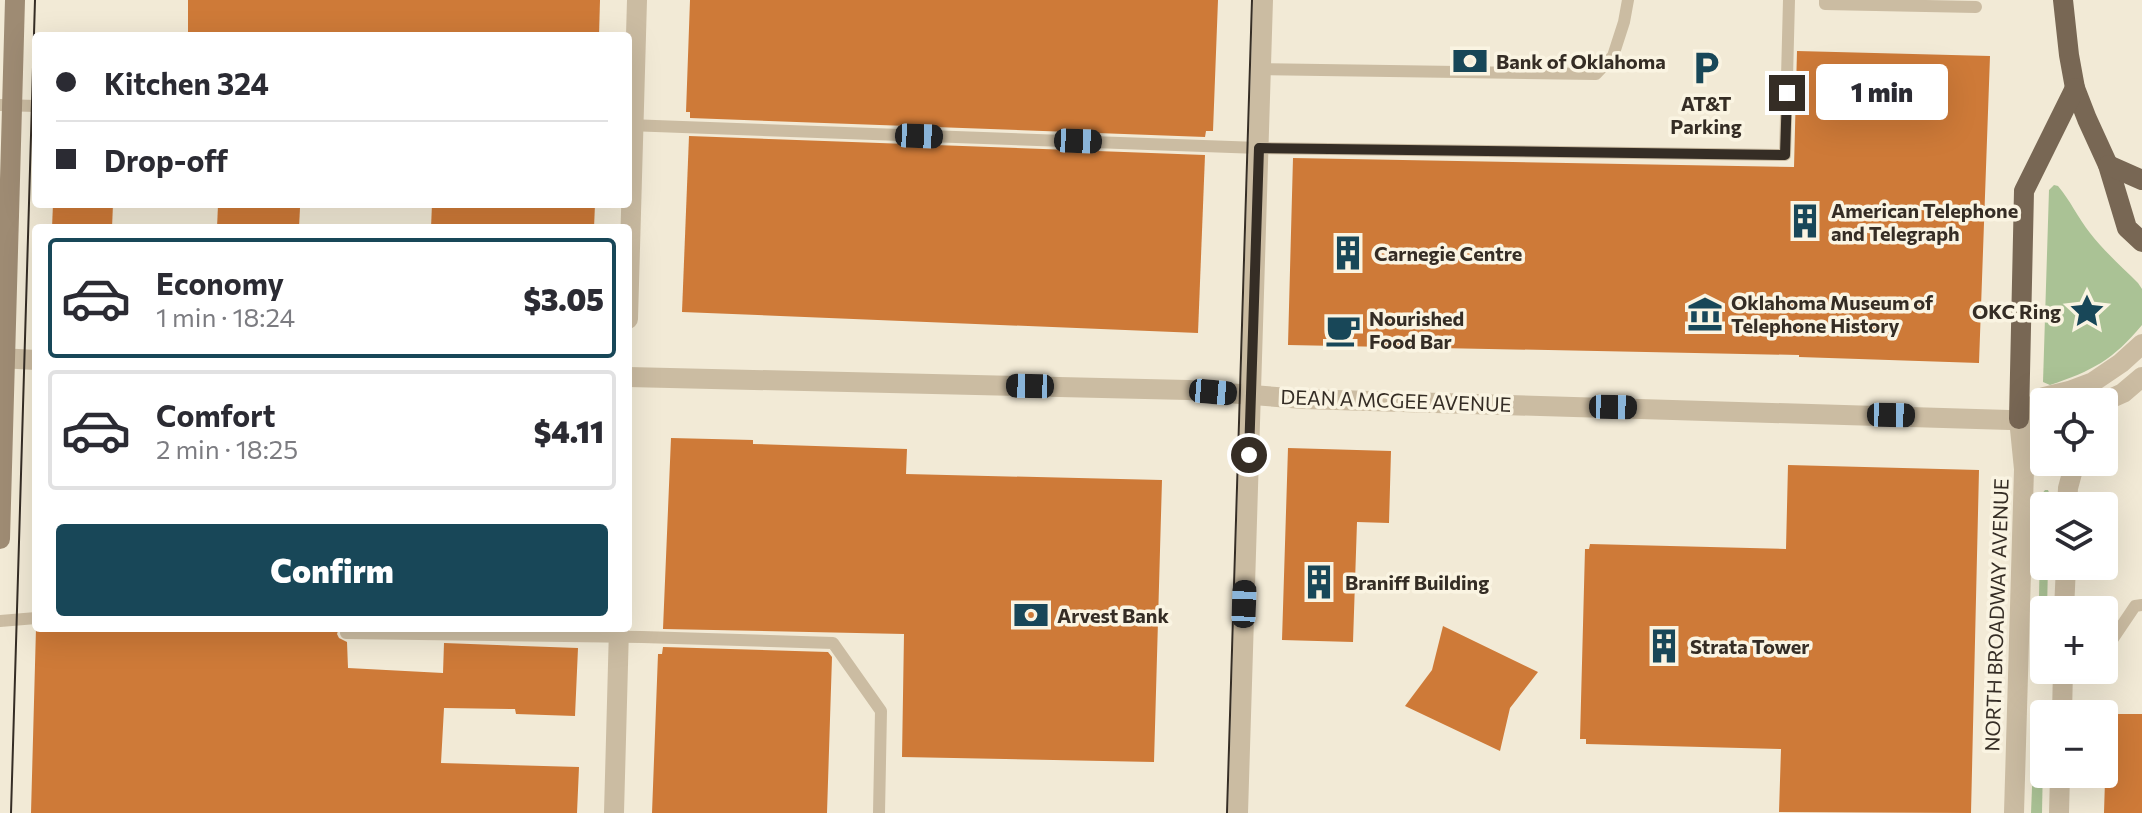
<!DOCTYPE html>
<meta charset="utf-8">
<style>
body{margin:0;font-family:Commissioner,sans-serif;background:#f2f2f3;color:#2b2b33;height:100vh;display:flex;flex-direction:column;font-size:30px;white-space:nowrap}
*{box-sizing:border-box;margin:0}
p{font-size:26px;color:#7c7c81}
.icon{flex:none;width:44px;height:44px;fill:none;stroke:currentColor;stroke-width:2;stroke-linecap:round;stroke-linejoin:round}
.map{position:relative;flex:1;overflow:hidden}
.panel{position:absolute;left:32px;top:224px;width:600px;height:408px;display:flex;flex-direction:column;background:#fff;border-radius:8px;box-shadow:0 8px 32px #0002}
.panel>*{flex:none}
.top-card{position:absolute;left:32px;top:32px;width:600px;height:176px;border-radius:8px;box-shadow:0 8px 32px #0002;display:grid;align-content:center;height:176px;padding:0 24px;background:#fff}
.buttons{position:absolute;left:2030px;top:388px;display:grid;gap:16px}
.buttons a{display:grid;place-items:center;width:88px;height:88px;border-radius:8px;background:#fff;box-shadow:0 8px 32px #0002;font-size:40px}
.end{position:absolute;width:36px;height:36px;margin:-18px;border:10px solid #352d25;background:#fff;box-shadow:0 0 0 4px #fff}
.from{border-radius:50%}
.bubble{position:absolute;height:56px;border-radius:8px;background:#fff;box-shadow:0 8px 32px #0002;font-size:26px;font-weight:800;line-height:56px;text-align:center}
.car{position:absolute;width:24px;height:48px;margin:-24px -12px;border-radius:10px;box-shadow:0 0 6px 2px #0007;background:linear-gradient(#222 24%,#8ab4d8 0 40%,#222 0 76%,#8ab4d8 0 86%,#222 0)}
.top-card b{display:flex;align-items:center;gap:28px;height:76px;font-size:30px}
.top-card b+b{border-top:2px solid #e1e1e2}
.top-card i{width:20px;height:20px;background:#2b2b33}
ul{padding:14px 0 0;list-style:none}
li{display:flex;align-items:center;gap:24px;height:120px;margin:0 16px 12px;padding:0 8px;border:4px solid #e1e1e2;border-radius:8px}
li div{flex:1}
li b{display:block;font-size:30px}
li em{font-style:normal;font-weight:800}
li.selected{border-color:#184758}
li>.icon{width:72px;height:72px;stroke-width:1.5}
.primary-button{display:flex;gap:16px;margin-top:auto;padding:16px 24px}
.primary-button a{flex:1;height:92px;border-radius:8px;background:#184758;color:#fff;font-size:32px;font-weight:800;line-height:92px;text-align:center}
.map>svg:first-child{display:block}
.green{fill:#aac295}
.building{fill:#ce7a38}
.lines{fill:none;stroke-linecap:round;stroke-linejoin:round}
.service{stroke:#cbbca2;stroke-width:12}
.tertiary{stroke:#cbbca2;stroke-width:20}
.secondary{stroke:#9e8b73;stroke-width:20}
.primary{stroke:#786754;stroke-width:20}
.tram{stroke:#352d25;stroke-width:2}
.route{stroke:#352d25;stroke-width:10}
.labels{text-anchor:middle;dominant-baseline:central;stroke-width:7;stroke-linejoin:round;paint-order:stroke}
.poi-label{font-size:20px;font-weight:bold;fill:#352d25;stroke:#faf4e2;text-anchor:start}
.street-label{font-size:20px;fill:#352d25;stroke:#faf4e2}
</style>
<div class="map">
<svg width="2142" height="813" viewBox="0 0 2142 813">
<rect width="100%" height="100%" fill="#f2ead6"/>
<!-- green -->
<g class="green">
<path d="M 2054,185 L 2058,186 C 2070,200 2078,218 2090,233 C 2104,251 2122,267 2138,283 L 2142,289 L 2142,325 C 2113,360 2092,371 2050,385 L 2043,382 L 2049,190 Z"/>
<polygon points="2045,490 2048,490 2050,495 2050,506 2044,506 2044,566 2048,566 2047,610 2044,610 2044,644 2038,648 2041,495"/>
<polygon points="2040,709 2044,712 2042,813 2031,813 2035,711"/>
</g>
<!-- building -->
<g class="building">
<polygon points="188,0 600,0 599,36 188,36"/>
<polygon points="690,0 1218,0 1213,131 1206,131 1205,137 690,118 690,112 686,112"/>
<polygon points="1797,51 1990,56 1979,363 1799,357 1799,355 1288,345 1293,158 1794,167"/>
<polygon points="689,136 1205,155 1198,333 682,312"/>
<polygon points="53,204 113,204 112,228 52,228"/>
<polygon points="432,204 595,204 594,228 431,228"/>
<polygon points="218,205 300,208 299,228 217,228"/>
<polygon points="671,438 753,440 753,444 907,449 906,474 1162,480 1154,762 902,757 904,634 663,629"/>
<polygon points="1288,448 1391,451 1389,523 1357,522 1353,642 1282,640"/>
<polygon points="1788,465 1979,470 1971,813 1779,812 1781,749 1586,744 1586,739 1580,739 1585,549 1589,549 1590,544 1786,549"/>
<polygon points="1443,626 1538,672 1510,708 1500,751 1405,706 1432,670"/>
<polygon points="36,628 339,628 337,634 339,638 347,642 348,668 443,673 444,643 578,648 575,716 516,714 515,709 444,708 441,763 579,767 577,813 31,813"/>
<polygon points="663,647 828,652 832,657 827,813 652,813 658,654 662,654"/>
<polygon points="2107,714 2142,714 2142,813 2104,813"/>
</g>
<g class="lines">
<!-- service -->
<g class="service">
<polyline points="1825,0 1825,4 1976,7"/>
<polyline points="1261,69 1596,74 1613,56 1624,22 1628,0"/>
<polyline points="0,105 36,106"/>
<polyline points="628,125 1259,148 1785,155 1789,0"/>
<polyline points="0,621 36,618"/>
<polyline points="346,633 642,637 833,643 881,711 879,813"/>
<polyline points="2108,646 2135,606 2142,605"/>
</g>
<!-- tertiary -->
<g class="tertiary">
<polyline points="628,319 637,0"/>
<polyline points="0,358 36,360"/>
<polyline points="628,377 1188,390 1303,399 2044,421"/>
<polyline points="2103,402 2123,393 2142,377"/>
<polyline points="2019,419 2044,397 2069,391 2093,382 2121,363 2142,344"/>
<polyline points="2067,506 2068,488 2075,462"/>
<polyline points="2064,610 2066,566"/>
<polyline points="2062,714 2063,670"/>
<polyline points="614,813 619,628"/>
<polyline points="1238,813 1263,0"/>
<polyline points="2014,813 2024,469 2019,419"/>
<polyline points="2059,813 2060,774"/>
</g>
<!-- secondary -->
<polyline class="secondary" points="0,539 15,0"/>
<!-- primary -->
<g class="primary">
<polyline points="2063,0 2069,55 2075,88 2087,119 2108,165 2127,228 2142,242"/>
<polyline points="2108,165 2142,180"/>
<polyline points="2019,419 2024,191 2075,88"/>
</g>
<!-- tram -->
<g class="tram">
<polyline points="11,813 35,0"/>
<polyline points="1227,813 1252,0"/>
</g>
</g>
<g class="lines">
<!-- route -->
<polyline class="route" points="1249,455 1259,148 1785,155 1787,93"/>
</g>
<!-- icons -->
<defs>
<g id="bank-bare" transform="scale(2.76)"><path d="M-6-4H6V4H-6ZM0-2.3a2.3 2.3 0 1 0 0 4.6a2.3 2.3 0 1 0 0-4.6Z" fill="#184758" stroke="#faf4e2" stroke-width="2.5" paint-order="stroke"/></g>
<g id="parking-bare" transform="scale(2.76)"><path d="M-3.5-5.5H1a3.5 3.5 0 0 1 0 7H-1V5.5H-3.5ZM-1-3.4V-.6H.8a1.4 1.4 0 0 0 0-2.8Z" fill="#184758" stroke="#faf4e2" stroke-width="2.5" paint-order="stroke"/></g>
<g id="building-bare" transform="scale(2.76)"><path d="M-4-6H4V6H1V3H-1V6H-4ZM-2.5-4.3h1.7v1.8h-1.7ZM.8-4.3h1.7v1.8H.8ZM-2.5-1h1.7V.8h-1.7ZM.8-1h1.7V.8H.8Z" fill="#184758" stroke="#faf4e2" stroke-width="2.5" paint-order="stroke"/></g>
<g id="sight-bare" transform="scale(2.76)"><path d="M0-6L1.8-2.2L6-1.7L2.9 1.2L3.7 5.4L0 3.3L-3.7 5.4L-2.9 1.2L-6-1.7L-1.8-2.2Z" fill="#184758" stroke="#faf4e2" stroke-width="2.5" paint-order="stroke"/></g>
<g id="museum-bare" transform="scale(2.76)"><path d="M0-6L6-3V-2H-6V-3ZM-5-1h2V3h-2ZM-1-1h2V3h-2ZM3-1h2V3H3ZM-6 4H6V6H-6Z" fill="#184758" stroke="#faf4e2" stroke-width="2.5" paint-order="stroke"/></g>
<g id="cafe-bare" transform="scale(2.76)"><path d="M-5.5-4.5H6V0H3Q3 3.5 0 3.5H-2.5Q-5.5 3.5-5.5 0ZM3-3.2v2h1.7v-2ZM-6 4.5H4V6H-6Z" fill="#184758" stroke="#faf4e2" stroke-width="2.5" paint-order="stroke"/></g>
</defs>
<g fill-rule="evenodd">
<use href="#bank-bare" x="1470" y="61"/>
<use href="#parking-bare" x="1706" y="68"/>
<use href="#building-bare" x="1805" y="221"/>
<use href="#building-bare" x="1348" y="253"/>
<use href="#sight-bare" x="2087" y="311"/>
<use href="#museum-bare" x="1705" y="314"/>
<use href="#cafe-bare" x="1343" y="330"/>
<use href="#building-bare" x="1319" y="582"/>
<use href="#bank-bare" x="1031" y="615"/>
<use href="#building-bare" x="1664" y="646"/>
</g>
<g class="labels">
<!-- poi labels -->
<g class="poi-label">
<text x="1496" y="61">Bank of Oklahoma</text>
<text x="1706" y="103" text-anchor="middle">AT&amp;T<tspan x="1706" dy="23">Parking</tspan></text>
<text x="1831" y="210">American Telephone<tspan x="1831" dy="23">and Telegraph</tspan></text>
<text x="1374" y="253">Carnegie Centre</text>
<text x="1731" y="302">Oklahoma Museum of<tspan x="1731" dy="23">Telephone History</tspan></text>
<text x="2061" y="311" text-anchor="end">OKC Ring</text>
<text x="1369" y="318">Nourished<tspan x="1369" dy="23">Food Bar</tspan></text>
<text x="1345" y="582">Braniff Building</text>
<text x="1057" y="615">Arvest Bank</text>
<text x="1690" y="646">Strata Tower</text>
</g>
<!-- street labels -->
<g class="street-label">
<text transform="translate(1396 400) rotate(2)">DEAN A MCGEE AVENUE</text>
<text transform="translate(1996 615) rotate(-88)">NORTH BROADWAY AVENUE</text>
</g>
</g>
</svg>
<div class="buttons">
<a><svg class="icon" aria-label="locate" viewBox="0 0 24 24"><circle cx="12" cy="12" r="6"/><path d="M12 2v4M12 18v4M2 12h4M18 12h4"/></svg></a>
<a><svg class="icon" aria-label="layers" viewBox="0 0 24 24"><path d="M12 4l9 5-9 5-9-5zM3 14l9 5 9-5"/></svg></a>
<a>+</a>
<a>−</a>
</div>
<i class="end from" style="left:1249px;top:455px"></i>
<i class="end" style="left:1787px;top:93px"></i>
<div class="bubble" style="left:1816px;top:64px;width:132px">1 min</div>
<i class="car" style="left:919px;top:136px;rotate:92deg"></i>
<i class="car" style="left:1078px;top:141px;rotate:92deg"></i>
<i class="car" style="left:1030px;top:386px;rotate:271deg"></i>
<i class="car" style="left:1213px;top:392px;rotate:95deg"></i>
<i class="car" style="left:1613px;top:407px;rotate:91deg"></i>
<i class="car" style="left:1891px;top:415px;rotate:91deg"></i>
<i class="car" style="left:1244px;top:604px;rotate:2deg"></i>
<div class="top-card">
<b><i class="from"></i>Kitchen 324</b>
<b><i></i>Drop-off</b>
</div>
<section class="panel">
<ul>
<li class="selected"><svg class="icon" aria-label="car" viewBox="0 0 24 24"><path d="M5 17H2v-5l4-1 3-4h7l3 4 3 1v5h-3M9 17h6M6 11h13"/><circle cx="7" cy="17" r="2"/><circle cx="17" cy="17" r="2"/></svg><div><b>Economy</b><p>1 min · 18:24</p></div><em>$3.05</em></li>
<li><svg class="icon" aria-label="car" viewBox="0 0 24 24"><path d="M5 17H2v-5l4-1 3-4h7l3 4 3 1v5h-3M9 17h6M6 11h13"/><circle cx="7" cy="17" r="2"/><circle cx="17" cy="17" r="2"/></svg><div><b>Comfort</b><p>2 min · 18:25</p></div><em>$4.11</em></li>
</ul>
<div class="primary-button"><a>Confirm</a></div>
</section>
</div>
